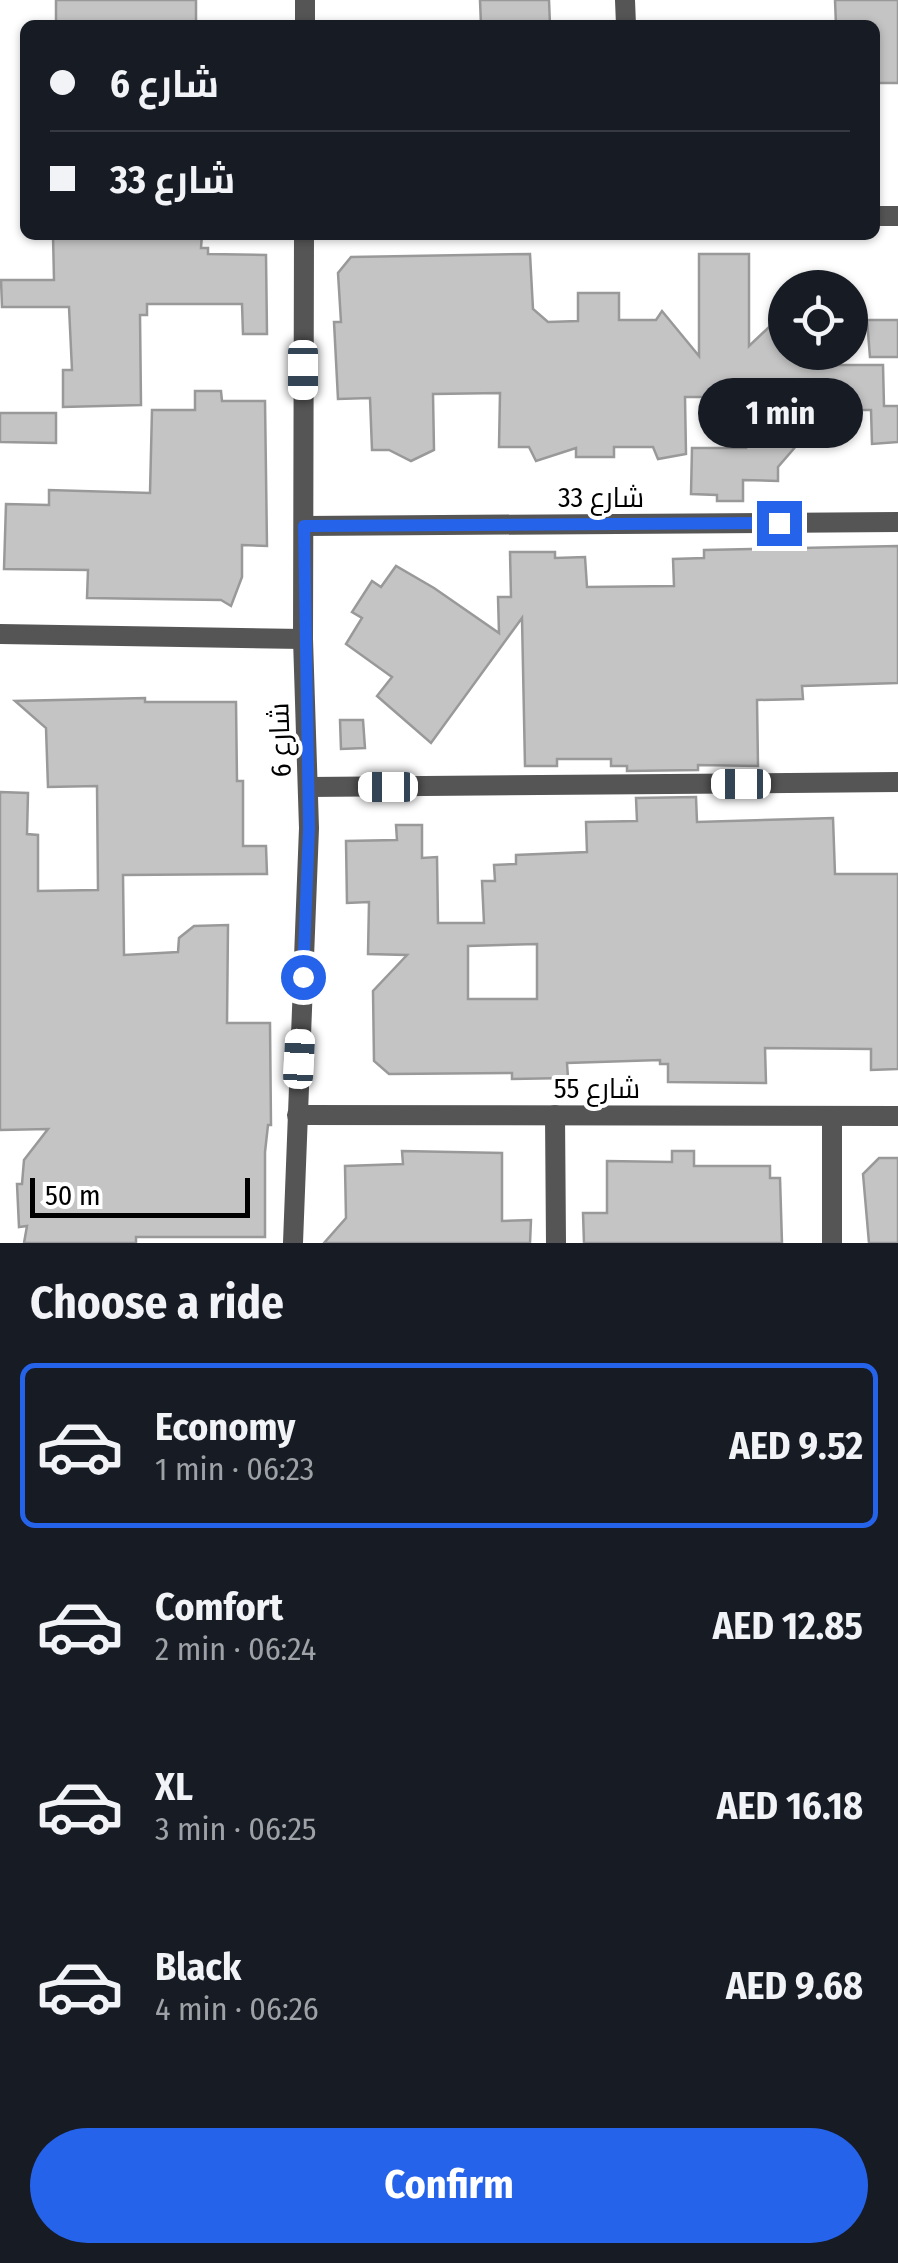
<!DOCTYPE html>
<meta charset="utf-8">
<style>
body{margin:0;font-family:"Fira Sans Condensed",Cairo,sans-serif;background:#20242c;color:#f1f3f6;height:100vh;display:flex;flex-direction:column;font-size:38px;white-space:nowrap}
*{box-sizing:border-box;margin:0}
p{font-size:32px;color:#9ea1a6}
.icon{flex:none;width:55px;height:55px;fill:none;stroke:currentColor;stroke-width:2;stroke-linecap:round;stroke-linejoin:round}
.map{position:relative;height:1243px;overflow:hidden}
.details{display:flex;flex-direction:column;background:#171b24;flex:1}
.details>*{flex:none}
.top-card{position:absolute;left:20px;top:20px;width:860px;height:220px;border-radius:15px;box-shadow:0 2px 8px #0004;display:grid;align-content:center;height:220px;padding:0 30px;background:#171b24}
.buttons{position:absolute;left:768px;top:270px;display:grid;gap:20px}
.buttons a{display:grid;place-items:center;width:100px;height:100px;border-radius:50%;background:#171b24;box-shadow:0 2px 8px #0004;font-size:50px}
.scale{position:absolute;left:30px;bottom:25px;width:220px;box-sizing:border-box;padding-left:10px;border:5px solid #000;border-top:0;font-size:28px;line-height:35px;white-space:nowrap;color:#000;-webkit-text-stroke:8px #fff;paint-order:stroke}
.end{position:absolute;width:45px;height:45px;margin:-22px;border:12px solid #2563eb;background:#fff;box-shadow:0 0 0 5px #fff}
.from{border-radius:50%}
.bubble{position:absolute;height:70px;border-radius:35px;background:#171b24;box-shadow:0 2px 8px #0004;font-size:32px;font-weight:700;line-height:70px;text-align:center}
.car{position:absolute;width:30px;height:60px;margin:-30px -15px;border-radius:12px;box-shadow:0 0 8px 2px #0007;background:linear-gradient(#fff 24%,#345 0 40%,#fff 0 76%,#345 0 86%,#fff 0)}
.top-card b{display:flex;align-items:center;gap:35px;height:95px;font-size:38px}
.top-card b+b{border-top:2px solid #363941}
.top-card i{width:25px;height:25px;background:#f1f3f6}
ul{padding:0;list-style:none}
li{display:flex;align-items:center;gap:30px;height:165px;margin:0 20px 15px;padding:0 10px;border:5px solid transparent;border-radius:15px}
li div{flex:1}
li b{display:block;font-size:38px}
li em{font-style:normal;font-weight:700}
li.active{border-color:#2563eb}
li>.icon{width:90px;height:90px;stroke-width:1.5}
h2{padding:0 30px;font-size:45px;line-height:120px}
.primary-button{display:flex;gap:20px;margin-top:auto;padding:20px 30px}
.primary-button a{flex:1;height:115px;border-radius:60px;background:#2563eb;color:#fff;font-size:40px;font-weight:700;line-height:115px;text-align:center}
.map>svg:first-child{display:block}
.building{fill:#c4c4c4;stroke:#999;stroke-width:2.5;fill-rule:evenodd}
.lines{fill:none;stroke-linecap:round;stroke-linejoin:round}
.street{stroke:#555;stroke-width:20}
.route{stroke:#2563eb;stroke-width:12}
.labels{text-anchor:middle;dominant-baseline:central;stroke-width:8;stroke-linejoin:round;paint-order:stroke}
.street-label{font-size:28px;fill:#000;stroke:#fff}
</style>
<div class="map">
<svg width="898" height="1243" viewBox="0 0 898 1243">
<rect width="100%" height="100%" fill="#fff"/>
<!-- building -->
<g class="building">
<rect x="56" y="0" width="140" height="25"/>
<polygon points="480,0 549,0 550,25 481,25"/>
<polygon points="835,0 898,0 898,83 875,83 875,25 836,25"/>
<polygon points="53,235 202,235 201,248 208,248 208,254 266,255 267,334 243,334 242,304 147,304 147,315 140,315 141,405 63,407 63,370 72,370 69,307 2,307 1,280 54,280"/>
<polygon points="530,254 533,309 548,322 578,321 578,293 619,293 619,320 656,320 662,311 699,356 699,254 749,254 749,346 785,312 785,352 807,352 807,365 883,365 884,406 898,406 898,442 872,444 871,410 810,410 810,445 797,445 778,467 778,481 743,480 743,501 717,501 717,495 691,494 692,448 746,448 744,397 685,397 686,454 658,459 653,447 614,447 614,457 576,457 576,448 536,461 529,447 499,447 500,393 433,394 434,450 411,461 389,450 372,450 370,398 338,399 334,322 341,322 338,273 351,257"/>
<polygon points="867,320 898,320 898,357 870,357"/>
<polygon points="195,391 221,391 222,401 265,401 267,546 242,545 242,577 231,606 221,600 87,598 88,570 4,569 6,504 49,505 49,490 150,493 152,410 195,410"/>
<polygon points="0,413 56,413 56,443 0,442"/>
<polygon points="898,546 898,683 802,686 803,699 757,700 758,766 698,765 698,770 627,771 627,766 611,766 611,759 557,759 557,766 525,766 522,618 431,743 377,696 392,677 346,644 362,618 352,612 372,581 381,587 396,566 434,588 499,633 498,597 511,597 510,552 555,552 555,558 585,557 587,587 674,586 673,559 704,558 704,550"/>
<polygon points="145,698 145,702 236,702 237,781 243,781 243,846 266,846 267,874 123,875 124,955 178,952 179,938 194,926 228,925 227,1023 270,1023 271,1125 268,1125 265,1152 265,1237 136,1237 136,1243 24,1243 27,1226 19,1227 17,1184 22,1184 24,1160 48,1129 0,1130 0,792 28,793 27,834 38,835 38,891 98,890 97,786 48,787 46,728 15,701"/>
<polygon points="340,720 363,720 365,748 341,749"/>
<path d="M 696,797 L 697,822 L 833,818 L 835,874 L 898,874 L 898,1069 L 871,1070 L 871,1049 L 765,1048 L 766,1083 L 668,1082 L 668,1064 L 660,1064 L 660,1060 L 567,1063 L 568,1078 L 512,1079 L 512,1073 L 389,1074 L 374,1061 L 373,991 L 407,955 L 368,954 L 369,902 L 347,903 L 346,841 L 397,840 L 396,825 L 422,825 L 422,858 L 437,857 L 438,923 L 484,923 L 482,881 L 495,881 L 494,865 L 516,864 L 516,855 L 587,852 L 586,822 L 637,821 L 636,798 ZM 537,944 L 537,999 L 468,999 L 468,946 Z"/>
<polygon points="402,1151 502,1153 502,1221 531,1220 530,1243 324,1243 346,1218 345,1166 403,1164"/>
<polygon points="672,1151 694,1151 694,1166 770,1166 770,1178 780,1178 782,1243 584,1243 583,1213 607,1213 607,1161 672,1162"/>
<polygon points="879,1158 898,1158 898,1243 869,1243 863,1174"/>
</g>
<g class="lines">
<!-- street -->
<g class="street">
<polyline points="625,0 626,25"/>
<polyline points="305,25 305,0"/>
<polyline points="875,216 898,216"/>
<polyline points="304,526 898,522"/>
<polyline points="0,634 303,639"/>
<polyline points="309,787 898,782"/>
<polyline points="297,1115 898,1116"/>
<polyline points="555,1115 556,1243"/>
<polyline points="832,1116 832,1243"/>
<polyline points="293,1243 309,828 303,639 304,235"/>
</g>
</g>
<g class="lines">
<!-- route -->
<polyline class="route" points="303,977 309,828 304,526 779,523"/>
</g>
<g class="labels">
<!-- street labels -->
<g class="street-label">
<text x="601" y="497">شارع 33</text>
<text transform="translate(280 740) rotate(-92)">شارع 6</text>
<text x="597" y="1088">شارع 55</text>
</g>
</g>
</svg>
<div class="buttons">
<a><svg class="icon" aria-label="locate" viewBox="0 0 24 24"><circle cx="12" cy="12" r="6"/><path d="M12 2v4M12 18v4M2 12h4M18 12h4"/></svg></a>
</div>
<div class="scale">50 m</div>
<i class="end from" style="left:303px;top:977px"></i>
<i class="end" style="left:779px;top:523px"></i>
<div class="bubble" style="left:698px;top:378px;width:165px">1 min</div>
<i class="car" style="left:303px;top:370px;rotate:180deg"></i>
<i class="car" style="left:741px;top:784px;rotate:270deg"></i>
<i class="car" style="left:388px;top:787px;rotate:270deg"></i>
<i class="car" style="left:299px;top:1059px;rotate:3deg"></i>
<div class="top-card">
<b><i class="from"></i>شارع 6</b>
<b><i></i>شارع 33</b>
</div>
</div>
<section class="details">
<h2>Choose a ride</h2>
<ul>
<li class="active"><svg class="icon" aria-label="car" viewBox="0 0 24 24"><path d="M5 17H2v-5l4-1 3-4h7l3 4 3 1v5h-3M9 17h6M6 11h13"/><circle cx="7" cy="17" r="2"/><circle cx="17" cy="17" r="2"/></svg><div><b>Economy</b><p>1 min · 06:23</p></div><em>AED 9.52</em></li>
<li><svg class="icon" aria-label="car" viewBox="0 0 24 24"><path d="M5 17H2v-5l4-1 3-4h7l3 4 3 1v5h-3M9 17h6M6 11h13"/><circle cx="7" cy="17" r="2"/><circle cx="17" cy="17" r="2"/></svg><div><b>Comfort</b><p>2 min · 06:24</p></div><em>AED 12.85</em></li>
<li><svg class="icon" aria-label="car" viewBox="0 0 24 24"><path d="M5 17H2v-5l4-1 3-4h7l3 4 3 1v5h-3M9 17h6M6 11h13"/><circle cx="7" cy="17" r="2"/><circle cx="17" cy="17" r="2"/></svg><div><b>XL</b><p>3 min · 06:25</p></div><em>AED 16.18</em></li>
<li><svg class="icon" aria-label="car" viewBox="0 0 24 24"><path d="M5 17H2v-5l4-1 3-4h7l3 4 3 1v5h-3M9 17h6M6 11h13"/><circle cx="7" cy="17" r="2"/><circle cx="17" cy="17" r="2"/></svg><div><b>Black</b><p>4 min · 06:26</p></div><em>AED 9.68</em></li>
</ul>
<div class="primary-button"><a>Confirm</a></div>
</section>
